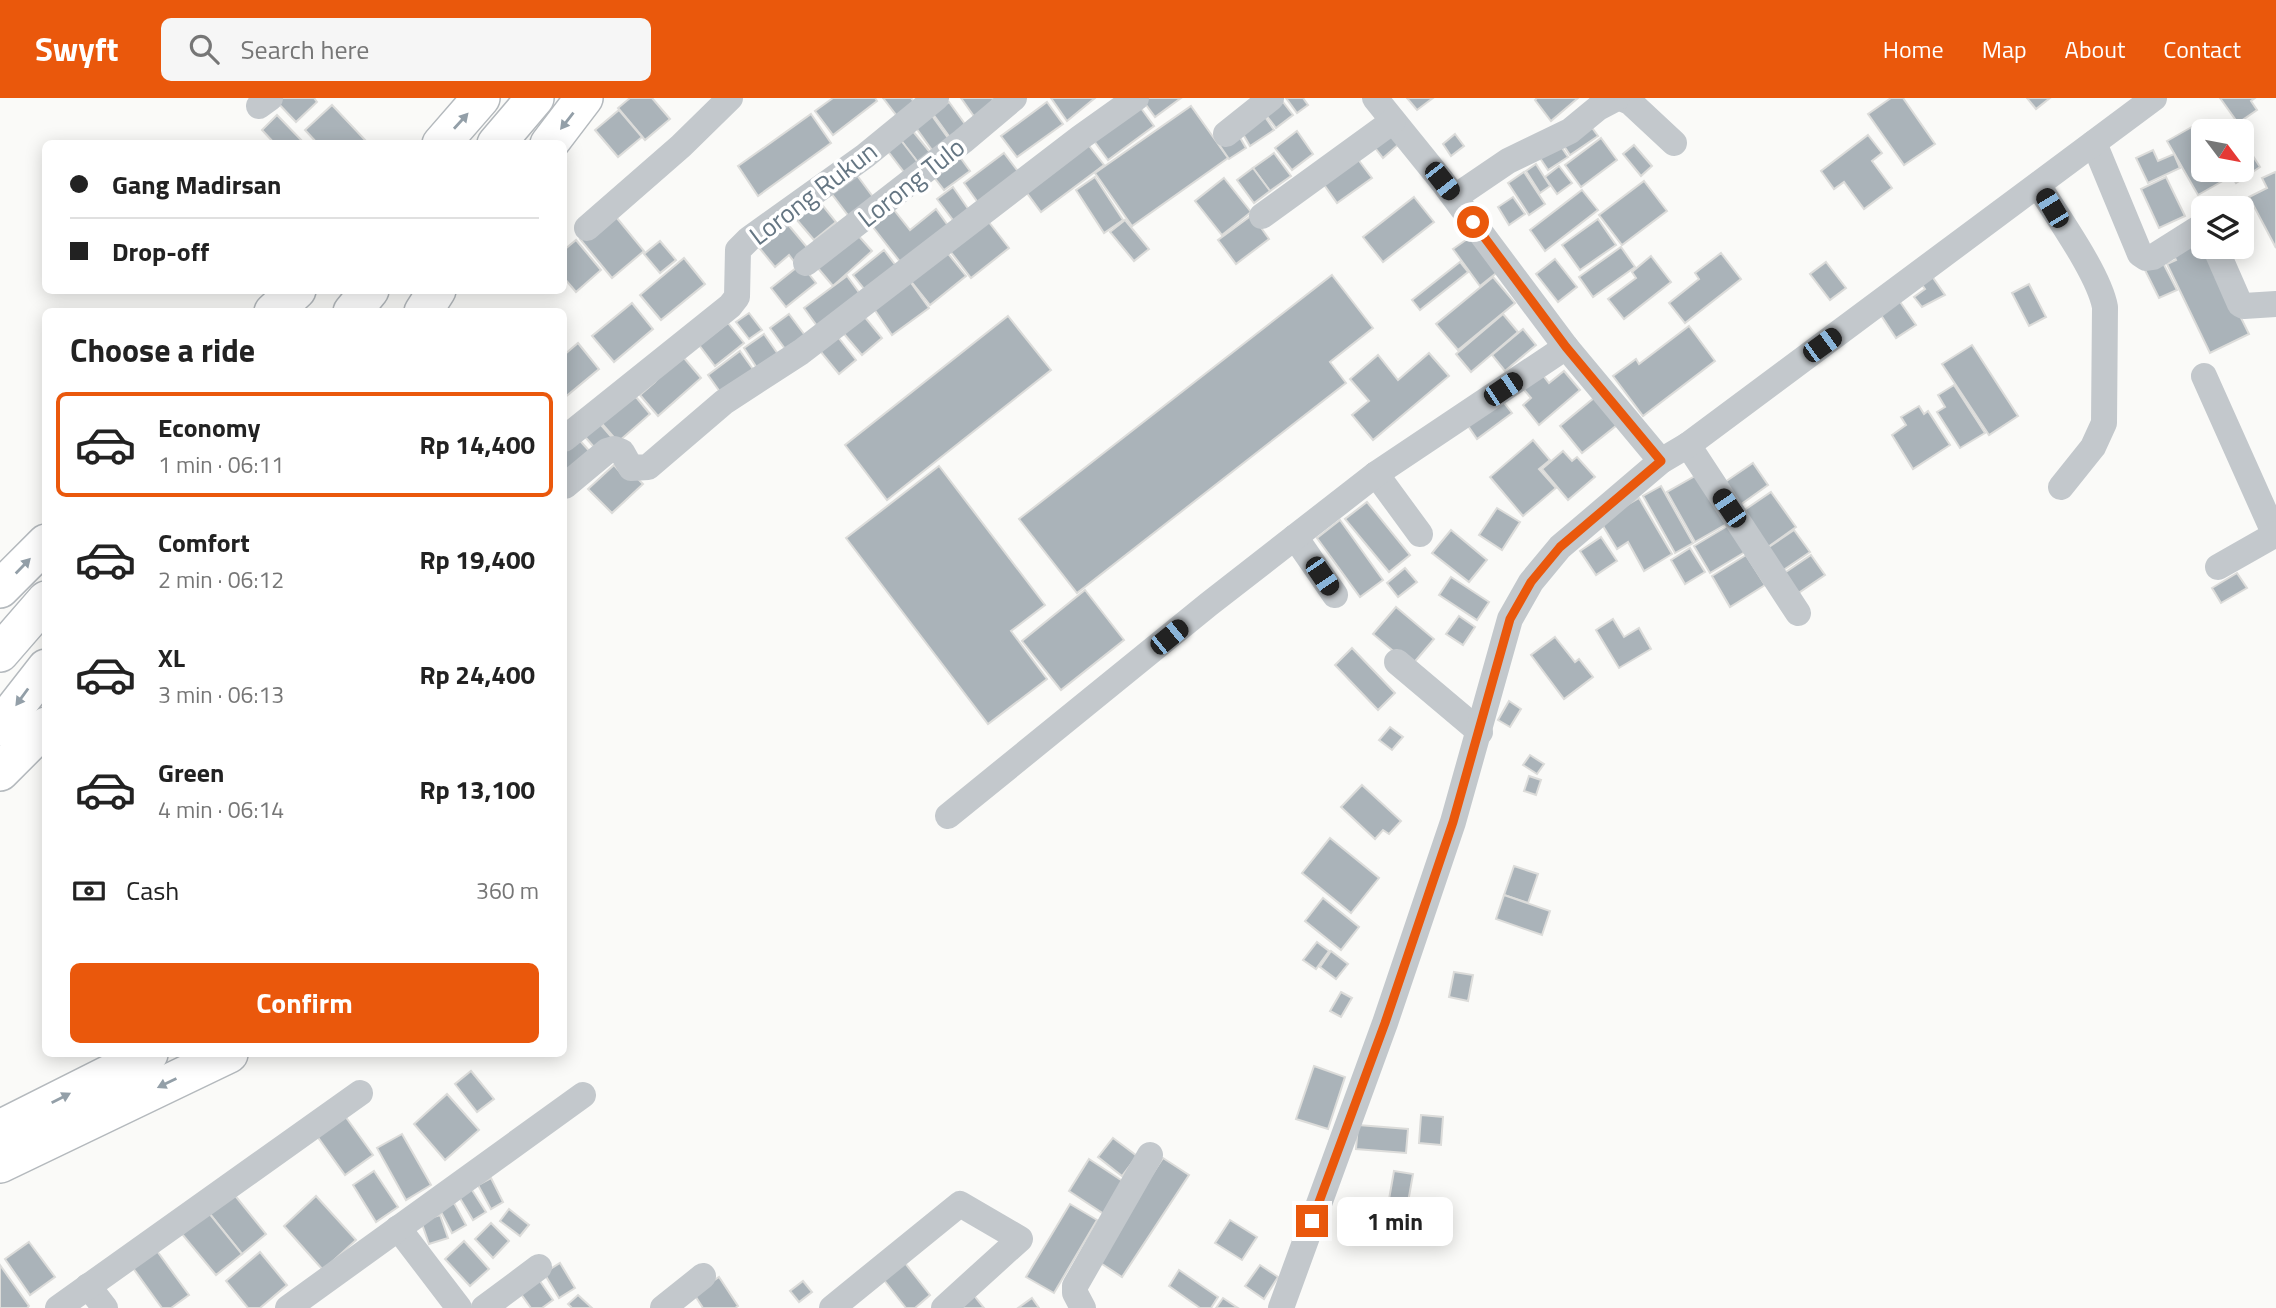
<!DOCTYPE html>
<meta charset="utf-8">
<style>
body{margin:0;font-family:"Titillium Web",sans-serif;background:#f6f6f6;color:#222;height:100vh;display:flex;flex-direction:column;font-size:26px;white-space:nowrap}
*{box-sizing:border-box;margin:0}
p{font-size:23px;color:#767676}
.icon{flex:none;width:38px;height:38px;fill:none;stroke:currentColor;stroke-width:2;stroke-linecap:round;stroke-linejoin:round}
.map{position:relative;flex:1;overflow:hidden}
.panel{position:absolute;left:42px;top:210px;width:525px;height:749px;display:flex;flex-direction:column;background:#fff;border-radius:10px;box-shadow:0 4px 18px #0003}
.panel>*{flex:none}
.guide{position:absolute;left:42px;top:42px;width:525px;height:154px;border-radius:10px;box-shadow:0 4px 18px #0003;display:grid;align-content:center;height:154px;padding:0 28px;background:#fff}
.needle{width:46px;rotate:122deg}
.tools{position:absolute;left:2191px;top:21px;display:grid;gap:14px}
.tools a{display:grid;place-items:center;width:63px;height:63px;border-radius:10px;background:#fff;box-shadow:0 4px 18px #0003;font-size:35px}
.end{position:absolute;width:32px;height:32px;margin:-16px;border:9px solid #ea580c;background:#fff;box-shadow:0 0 0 4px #fff}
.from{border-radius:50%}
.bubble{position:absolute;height:49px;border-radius:10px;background:#fff;box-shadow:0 4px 18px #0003;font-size:23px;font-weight:700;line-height:49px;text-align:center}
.car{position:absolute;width:21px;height:42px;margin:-21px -10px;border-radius:9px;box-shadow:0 0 5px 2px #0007;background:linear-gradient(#222 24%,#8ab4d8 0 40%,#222 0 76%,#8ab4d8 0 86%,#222 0)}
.guide b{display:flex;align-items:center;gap:24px;height:66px;font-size:26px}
.guide b+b{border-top:2px solid #e0e0e0}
.guide i{width:18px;height:18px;background:#222}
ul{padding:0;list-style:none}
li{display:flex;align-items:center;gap:21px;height:105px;margin:0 14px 10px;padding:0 14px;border:4px solid transparent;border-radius:10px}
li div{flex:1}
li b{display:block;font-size:26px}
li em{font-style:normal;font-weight:700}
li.on{border-color:#ea580c}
li>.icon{width:63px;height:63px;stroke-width:1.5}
h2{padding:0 28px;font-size:32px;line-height:84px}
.pay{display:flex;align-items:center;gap:18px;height:77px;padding:0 28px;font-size:26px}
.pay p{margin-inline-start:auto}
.cta{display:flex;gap:14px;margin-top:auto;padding:14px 28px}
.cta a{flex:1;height:80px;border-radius:10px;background:#ea580c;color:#fff;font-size:28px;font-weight:700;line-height:80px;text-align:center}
header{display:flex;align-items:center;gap:42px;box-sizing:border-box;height:98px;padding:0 35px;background:#ea580c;color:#fff}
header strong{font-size:33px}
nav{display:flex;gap:38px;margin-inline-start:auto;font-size:24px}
.search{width:490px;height:63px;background:#f6f6f6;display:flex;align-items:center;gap:18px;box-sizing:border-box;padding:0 24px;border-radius:10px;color:#767676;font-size:26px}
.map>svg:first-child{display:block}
.building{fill:#aab3b9;stroke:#dcdcda;stroke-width:2}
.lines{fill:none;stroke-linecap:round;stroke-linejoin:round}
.highway-casing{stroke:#b4b9bd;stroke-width:40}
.minor{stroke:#c3c8cc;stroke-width:26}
.highway{stroke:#fff;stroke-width:37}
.oneway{fill:#939fa8}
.route{stroke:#ea580c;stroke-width:9}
.labels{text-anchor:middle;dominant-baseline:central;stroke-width:7;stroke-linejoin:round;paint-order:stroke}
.street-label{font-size:26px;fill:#657683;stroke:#fff}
</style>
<header>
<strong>Swyft</strong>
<div class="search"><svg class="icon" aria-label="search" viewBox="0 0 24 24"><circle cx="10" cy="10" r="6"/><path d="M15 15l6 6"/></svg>Search here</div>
<nav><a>Home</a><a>Map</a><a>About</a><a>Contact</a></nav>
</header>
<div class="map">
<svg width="2276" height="1210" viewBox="0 0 2276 1210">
<rect width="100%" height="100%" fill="#fafaf8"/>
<!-- building -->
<g class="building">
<polygon points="277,0 314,0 317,4 296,24 275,2"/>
<polygon points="630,0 652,0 670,21 645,42 618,10"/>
<polygon points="833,0 875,0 877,3 833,37 815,13"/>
<polygon points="883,0 911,0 914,4 897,18"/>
<polygon points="961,0 994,0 978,24"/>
<polygon points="1051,0 1095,0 1067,23"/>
<polygon points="1141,0 1181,0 1155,19"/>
<polygon points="1286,0 1303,0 1308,7 1297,15"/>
<polygon points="1407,0 1433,0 1417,12"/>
<polygon points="1537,0 1578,0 1551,23 1535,2"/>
<polygon points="1891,0 1903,0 1935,46 1904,67 1868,16"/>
<polygon points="2027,0 2050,0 2036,11"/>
<polygon points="2220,0 2255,0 2251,3 2257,12 2238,25"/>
<polygon points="1135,2 1154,28 1108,62 1089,36"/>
<polygon points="949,4 970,33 954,45 933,16"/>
<polygon points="1047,4 1063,26 1017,59 1001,38"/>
<polygon points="1283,4 1293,17 1276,30 1266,17"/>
<polygon points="332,7 366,43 363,46 318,46 305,32"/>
<polygon points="1191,8 1228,60 1132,128 1095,75"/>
<polygon points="619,12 642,39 618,59 595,32"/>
<polygon points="930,15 953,47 937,59 914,27"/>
<polygon points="811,16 831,45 758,98 738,68"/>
<polygon points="1263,16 1274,32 1250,48 1240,31"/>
<polygon points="277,17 305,46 275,46 262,32"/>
<polygon points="2197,26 2203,37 2203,72 2223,72 2228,80 2198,97 2167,43"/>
<polygon points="1590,27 1598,38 1570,57 1562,45"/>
<polygon points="912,32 933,58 920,67 900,41"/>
<polygon points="1297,33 1313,56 1292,72 1275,50"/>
<polygon points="1388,33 1399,46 1383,60 1372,46"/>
<polygon points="1238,36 1246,50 1229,61 1220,48"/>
<polygon points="1455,36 1464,48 1451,58 1443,46"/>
<polygon points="1868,37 1882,55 1872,63 1892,90 1864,111 1844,84 1834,91 1821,73"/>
<polygon points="1083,40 1104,67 1041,114 1021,87"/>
<polygon points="1601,40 1617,62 1581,89 1565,67"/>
<polygon points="900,41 920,67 907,78 887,52"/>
<polygon points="2242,41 2260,69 2236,85 2228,72 2242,72"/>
<polygon points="1560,47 1568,59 1548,72 1540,60"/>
<polygon points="1634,47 1652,68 1641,78 1623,56"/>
<polygon points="2153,52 2158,63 2174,56 2180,70 2148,85 2136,60"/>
<polygon points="957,55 970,73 944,92 930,74"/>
<polygon points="1004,55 1020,76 979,106 964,85"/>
<polygon points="1274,55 1291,78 1270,93 1253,70"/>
<polygon points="1354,56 1372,80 1337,105 1320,81"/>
<polygon points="1536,66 1550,88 1540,95 1526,73"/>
<polygon points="1559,68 1572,85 1557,96 1545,79"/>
<polygon points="1253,70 1270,93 1254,105 1237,82"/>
<polygon points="853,72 879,107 854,125 828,91"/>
<polygon points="1524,74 1545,106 1529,117 1508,85"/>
<polygon points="2275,74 2276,76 2276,150 2249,99 2267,90 2262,80"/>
<polygon points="1095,79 1123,122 1104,135 1076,92"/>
<polygon points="2166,79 2185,118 2159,130 2141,91"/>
<polygon points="1224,80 1251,114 1222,137 1195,103"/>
<polygon points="1644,83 1667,113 1622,147 1599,117"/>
<polygon points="953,89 971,115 956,126 937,101"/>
<polygon points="1582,92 1598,112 1545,153 1530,132"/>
<polygon points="1414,99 1434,124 1383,164 1363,139"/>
<polygon points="1513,99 1525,116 1509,127 1498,109"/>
<polygon points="819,103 836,124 814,142 797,122"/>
<polygon points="890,107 910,132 936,111 952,133 905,170 869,124"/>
<polygon points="612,114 644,153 612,180 580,141"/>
<polygon points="1252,117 1269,141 1236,166 1218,142"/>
<polygon points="1598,121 1616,147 1580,172 1562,147"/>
<polygon points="1125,122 1149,151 1134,163 1110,134"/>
<polygon points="785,123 811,154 796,166 789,157 775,169 757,147"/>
<polygon points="988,123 1009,150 971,180 950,153"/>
<polygon points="856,135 872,153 833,188 817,169"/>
<polygon points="1473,137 1500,172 1480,188 1453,151"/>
<polygon points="576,142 601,172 576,194 564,180 564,152"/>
<polygon points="660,143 676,162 660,175 644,156"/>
<polygon points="2194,143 2198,150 2206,149 2249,236 2210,255 2167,166 2176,162 2172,154"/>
<polygon points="1621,149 1635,169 1593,199 1579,179"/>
<polygon points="884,152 900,173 869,197 853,177"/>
<polygon points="946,153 966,178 930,207 910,182"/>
<polygon points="1721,155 1741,181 1685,225 1669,205 1699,181 1695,175"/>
<polygon points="1651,158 1671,184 1624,221 1608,201 1636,180 1632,174"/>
<polygon points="2160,159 2177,192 2159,200 2143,168"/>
<polygon points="684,160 705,186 661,222 640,197"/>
<polygon points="1555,161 1577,189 1558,204 1536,176"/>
<polygon points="1460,164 1468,174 1420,212 1412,202"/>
<polygon points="1826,164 1846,190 1830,202 1810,176"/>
<polygon points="801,166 816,185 786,209 771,190"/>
<polygon points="1929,174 1945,197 1922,209 1914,199 1925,191 1918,181"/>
<polygon points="1332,177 1373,230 1330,264 1346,285 1077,495 1019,421"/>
<polygon points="847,178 863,200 820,232 804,210"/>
<polygon points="1493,179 1515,205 1458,252 1436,226"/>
<polygon points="909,182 929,210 892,237 872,208"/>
<polygon points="2029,186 2046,219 2029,228 2012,195"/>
<polygon points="1896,198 1916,227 1896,240 1877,211"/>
<polygon points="632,205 653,231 614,264 592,238"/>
<polygon points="859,212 882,240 862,257 839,230"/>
<polygon points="749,215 762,232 749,241 736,224"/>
<polygon points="789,216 807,240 788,255 770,230"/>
<polygon points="1503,216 1518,234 1471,274 1456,256"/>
<polygon points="1008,218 1051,272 887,402 845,347"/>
<polygon points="728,225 744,245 715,268 699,247"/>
<polygon points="1689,228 1715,263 1643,318 1613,278 1636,261 1639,266"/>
<polygon points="1523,231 1536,247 1505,273 1492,257"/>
<polygon points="834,234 856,262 839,276 816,248"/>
<polygon points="764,236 780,259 759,273 744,250"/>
<polygon points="578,245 599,271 564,300 564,257"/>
<polygon points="1972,247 2018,318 1989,337 1942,266"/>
<polygon points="740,253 755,274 723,298 708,277"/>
<polygon points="679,254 701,280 658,318 640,297 655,284"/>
<polygon points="1429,255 1449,278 1373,342 1352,317 1369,303 1350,281 1378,257 1398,282"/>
<polygon points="1538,271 1549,285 1564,273 1580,292 1539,327 1523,307 1531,300 1520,287"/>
<polygon points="1954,287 1985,335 1960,350 1937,314 1945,309 1938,297"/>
<polygon points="1498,297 1512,315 1477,341 1464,322"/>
<polygon points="636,299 650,316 618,344 597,320"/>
<polygon points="1594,300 1617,327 1582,355 1560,328"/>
<polygon points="1919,308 1924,316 1928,313 1950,347 1913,371 1892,337 1906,327 1901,319"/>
<polygon points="595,320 615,343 600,356 580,333"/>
<polygon points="573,335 592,356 564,381 564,344"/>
<polygon points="1533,342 1550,362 1539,371 1556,390 1523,418 1490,379"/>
<polygon points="1563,353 1572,363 1577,359 1595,379 1568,402 1542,371"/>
<polygon points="1753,365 1768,387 1740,407 1725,384"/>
<polygon points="614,367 620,374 626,369 643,386 612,415 588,391"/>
<polygon points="939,368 1045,507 1011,533 1047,581 988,626 846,440"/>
<polygon points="1702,374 1730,424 1695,444 1667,394"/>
<polygon points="1661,388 1693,445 1675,455 1643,398"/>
<polygon points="1771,394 1796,429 1768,449 1743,413"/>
<polygon points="1639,400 1672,456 1644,473 1628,444 1617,451 1600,423"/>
<polygon points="1367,404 1410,457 1389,474 1345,421"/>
<polygon points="1497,410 1520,424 1502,452 1479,437"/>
<polygon points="1340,422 1383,482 1360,499 1317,440"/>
<polygon points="1729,427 1745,454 1710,475 1694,448"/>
<polygon points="1451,432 1487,462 1469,484 1432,455"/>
<polygon points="1794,432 1810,454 1782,473 1766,451"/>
<polygon points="1601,439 1617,463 1596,477 1580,453"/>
<polygon points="1690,450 1705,474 1685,486 1671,462"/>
<polygon points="1746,457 1765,487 1730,509 1712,478"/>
<polygon points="1811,457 1825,477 1794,498 1780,478"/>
<polygon points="1405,470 1417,484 1398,499 1387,485"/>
<polygon points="2237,475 2247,490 2221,505 2212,490"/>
<polygon points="1451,479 1489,504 1477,522 1439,497"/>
<polygon points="1085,492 1124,542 1061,592 1022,543"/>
<polygon points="1396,509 1434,541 1411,568 1373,536"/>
<polygon points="1459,518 1475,529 1463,547 1446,536"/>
<polygon points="1613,521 1624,539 1639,530 1651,551 1619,570 1596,532"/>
<polygon points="1555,539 1575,564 1579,561 1593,579 1564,601 1531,557"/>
<polygon points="1352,550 1395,595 1378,612 1335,567"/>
<polygon points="1509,603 1521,611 1510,629 1498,622"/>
<polygon points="1390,629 1403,639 1392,652 1379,642"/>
<polygon points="1530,657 1544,666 1537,676 1523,667"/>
<polygon points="1529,678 1541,682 1536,697 1524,693"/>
<polygon points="1362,687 1401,723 1389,736 1383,732 1375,741 1341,709"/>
<polygon points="1330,740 1379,780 1351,815 1302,775"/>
<polygon points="1514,768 1538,776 1528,805 1504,797"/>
<polygon points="1504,797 1550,813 1542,837 1496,821"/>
<polygon points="1323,800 1359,829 1341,852 1305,823"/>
<polygon points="1317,844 1329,853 1316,871 1303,862"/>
<polygon points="1331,853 1348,866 1336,881 1320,869"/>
<polygon points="1454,874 1473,877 1468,903 1449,899"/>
<polygon points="1341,894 1352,900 1341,919 1330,913"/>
<polygon points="1314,968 1345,979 1328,1031 1296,1021"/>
<polygon points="471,973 494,1001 477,1014 455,986"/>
<polygon points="447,996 479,1032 445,1062 414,1026"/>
<polygon points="1421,1017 1443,1019 1441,1047 1419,1045"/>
<polygon points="345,1018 373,1057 345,1077 317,1038"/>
<polygon points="1358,1027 1408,1031 1406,1055 1356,1051"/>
<polygon points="402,1036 431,1087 406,1102 377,1050"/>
<polygon points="1113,1040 1137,1058 1122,1078 1098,1059"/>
<polygon points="1163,1060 1189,1077 1122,1179 1096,1162"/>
<polygon points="1089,1061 1124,1084 1104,1116 1069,1093"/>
<polygon points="374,1073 398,1109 376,1124 353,1087"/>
<polygon points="1394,1073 1413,1076 1407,1110 1388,1107"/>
<polygon points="491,1080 503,1104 491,1111 478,1087"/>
<polygon points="470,1089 486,1114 473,1122 458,1097"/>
<polygon points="233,1095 266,1136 242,1156 209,1115"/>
<polygon points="316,1098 356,1142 323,1172 284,1128"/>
<polygon points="454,1105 466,1127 452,1135 440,1112"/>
<polygon points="1070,1106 1097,1122 1054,1195 1026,1179"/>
<polygon points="509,1111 529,1127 520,1138 500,1123"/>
<polygon points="209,1115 242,1156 216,1177 182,1136"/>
<polygon points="440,1117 448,1140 429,1146 421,1123"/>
<polygon points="1230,1122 1257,1139 1242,1162 1215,1145"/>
<polygon points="491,1125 509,1143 493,1160 475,1141"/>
<polygon points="464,1143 489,1171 470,1188 445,1161"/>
<polygon points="29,1144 55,1179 30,1197 5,1161"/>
<polygon points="157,1153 189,1197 171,1210 162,1210 133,1170"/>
<polygon points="260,1154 287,1187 260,1210 248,1210 226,1183"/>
<polygon points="901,1160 930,1197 915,1210 906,1210 880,1177"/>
<polygon points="560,1165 575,1190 559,1200 544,1175"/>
<polygon points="0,1167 29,1208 27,1210 0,1210"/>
<polygon points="1260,1167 1278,1179 1264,1201 1245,1188"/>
<polygon points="1179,1172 1218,1199 1211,1210 1200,1210 1169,1188"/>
<polygon points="535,1176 553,1202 542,1210 531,1210 516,1189"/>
<polygon points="719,1179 738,1208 735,1210 703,1210 694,1196"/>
<polygon points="803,1183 812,1194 799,1204 790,1193"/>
<polygon points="972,1195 984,1210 954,1210"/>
<polygon points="578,1197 592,1210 572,1210 568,1206"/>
<polygon points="1032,1200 1039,1210 1018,1210"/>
<polygon points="1223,1200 1238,1210 1216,1210"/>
</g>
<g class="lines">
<!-- highway casing -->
<g class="highway-casing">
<g id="highway">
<polyline points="441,46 481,0"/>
<polyline points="496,46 535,0"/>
<polyline points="549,46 584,0"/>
<polyline points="273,214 297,192"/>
<polyline points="352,214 370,192"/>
<polyline points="423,214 437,192"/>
<polyline points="0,491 46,445"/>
<polyline points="0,555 46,502"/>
<polyline points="0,629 46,570"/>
<polyline points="0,674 46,628"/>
<polyline points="0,1031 149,956"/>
<polyline points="0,1066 229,956"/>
</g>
</g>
<!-- minor -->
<g class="minor">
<polyline points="1375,0 1442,83 1566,249 1661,363"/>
<polyline points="1621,0 1630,4 1674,45"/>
<polyline points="259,8 270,0"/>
<polyline points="1226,36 1271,0"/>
<polyline points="2094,45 2140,156 2146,160 2153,159 2199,130 2203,131"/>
<path d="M 2038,87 C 2057,118 2099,176 2105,209 L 2104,325 L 2093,349 L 2061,389"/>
<polyline points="1455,99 1508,63 1570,33 1598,10 1617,0"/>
<polyline points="1262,118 1393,23"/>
<polyline points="587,130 681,48 730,0"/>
<polyline points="2215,149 2240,206 2244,208 2276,206"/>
<polyline points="806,165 963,43 1014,0"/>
<polyline points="2204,278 2275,437"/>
<polyline points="564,341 730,208 737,199 738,152 749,141 865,58 936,0"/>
<polyline points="1688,347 1798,515"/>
<polyline points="1376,376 1420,436"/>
<polyline points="565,388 607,353 614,351 622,354 631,370 648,369 724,304 801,254 1081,39 1136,0"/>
<polyline points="1295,439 1335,497"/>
<polyline points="2218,469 2276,436"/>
<polyline points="1397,564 1480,634"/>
<polyline points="948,718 1209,506 1376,376 1566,249"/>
<polyline points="398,1130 459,1210"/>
<polyline points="88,1188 105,1210"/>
<polyline points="58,1210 360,995"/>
<polyline points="288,1210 583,997"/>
<polyline points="484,1210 539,1169"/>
<polyline points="663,1210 703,1178"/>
<polyline points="832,1210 960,1106 1020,1141 944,1210"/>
<polyline points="1083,1210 1075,1195 1075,1188 1150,1057"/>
<polyline points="1281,1210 1385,925 1453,724 1510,521 1531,484 1560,449 1661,363 1688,347 2154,0"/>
</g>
<!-- highway -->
<use href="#highway" class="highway"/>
</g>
<!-- one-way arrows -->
<defs><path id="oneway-solid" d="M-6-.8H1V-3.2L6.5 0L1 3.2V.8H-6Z" transform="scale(1.75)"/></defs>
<g class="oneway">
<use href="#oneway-solid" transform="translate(461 23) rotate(-48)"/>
<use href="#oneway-solid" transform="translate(567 23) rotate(128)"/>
<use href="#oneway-solid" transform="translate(23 468) rotate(-46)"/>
<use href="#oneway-solid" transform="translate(22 599) rotate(126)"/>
<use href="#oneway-solid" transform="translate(167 985) rotate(154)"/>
<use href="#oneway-solid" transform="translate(61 1000) rotate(-27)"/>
</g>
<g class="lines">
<!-- route -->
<polyline class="route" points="1312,1123 1385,925 1453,724 1510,521 1531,484 1560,449 1661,363 1566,249 1473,124"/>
</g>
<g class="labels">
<!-- street labels -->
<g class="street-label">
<text transform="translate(911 84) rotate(-38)">Lorong Tulo</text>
<text transform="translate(813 95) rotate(-37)">Lorong Rukun</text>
</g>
</g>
</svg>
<div class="tools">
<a><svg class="needle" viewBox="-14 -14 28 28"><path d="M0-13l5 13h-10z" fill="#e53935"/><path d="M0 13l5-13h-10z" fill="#767676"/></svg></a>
<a><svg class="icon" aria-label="layers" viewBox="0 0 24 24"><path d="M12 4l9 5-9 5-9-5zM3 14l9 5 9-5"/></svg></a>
</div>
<i class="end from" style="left:1473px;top:124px"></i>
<i class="end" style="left:1312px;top:1123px"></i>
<div class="bubble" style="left:1337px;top:1099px;width:116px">1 min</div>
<i class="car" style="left:1442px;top:83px;rotate:142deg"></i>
<i class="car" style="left:2052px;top:110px;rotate:329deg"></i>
<i class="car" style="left:1822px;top:247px;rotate:54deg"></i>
<i class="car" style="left:1503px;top:291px;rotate:56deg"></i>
<i class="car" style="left:1729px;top:410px;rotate:326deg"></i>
<i class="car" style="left:1322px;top:478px;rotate:146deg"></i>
<i class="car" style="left:1169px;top:539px;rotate:51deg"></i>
<div class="guide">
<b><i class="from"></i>Gang Madirsan</b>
<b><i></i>Drop-off</b>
</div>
<section class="panel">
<h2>Choose a ride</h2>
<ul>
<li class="on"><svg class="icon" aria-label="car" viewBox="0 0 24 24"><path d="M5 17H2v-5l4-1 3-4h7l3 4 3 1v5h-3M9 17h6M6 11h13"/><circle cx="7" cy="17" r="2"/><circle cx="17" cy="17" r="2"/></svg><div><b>Economy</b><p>1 min · 06:11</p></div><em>Rp 14,400</em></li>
<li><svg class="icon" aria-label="car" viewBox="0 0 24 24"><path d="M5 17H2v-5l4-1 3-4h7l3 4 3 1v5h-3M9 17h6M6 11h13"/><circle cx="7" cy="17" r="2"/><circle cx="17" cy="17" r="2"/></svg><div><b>Comfort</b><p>2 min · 06:12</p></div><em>Rp 19,400</em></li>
<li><svg class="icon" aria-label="car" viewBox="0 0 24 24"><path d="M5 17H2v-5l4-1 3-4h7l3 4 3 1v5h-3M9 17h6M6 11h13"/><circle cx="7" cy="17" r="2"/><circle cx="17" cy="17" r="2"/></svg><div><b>XL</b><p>3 min · 06:13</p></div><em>Rp 24,400</em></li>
<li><svg class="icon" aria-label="car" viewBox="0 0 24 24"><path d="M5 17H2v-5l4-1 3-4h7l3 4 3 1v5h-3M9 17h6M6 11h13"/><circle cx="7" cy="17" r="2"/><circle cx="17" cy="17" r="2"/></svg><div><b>Green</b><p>4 min · 06:14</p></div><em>Rp 13,100</em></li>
</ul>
<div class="pay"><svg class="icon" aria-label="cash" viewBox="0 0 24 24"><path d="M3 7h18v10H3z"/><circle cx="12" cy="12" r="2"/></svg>Cash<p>360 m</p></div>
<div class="cta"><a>Confirm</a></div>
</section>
</div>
